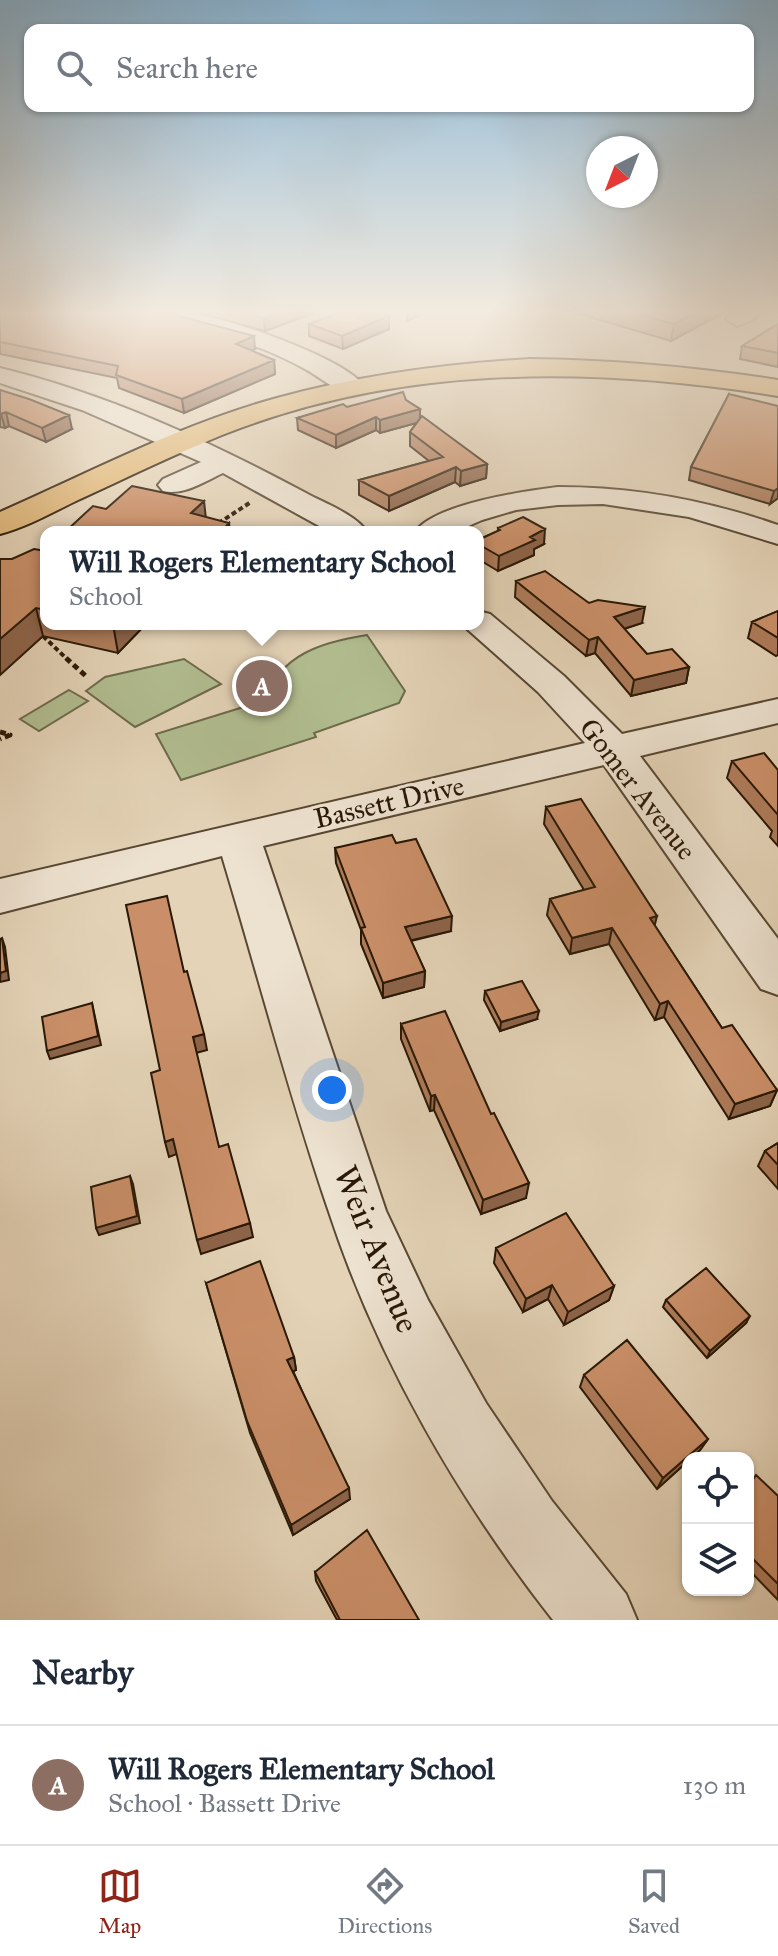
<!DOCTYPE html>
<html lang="en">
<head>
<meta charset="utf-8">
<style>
	body { margin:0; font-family:"IM FELL Great Primer",serif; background:#f6f6f7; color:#1f2937 }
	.controls { position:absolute; right:24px; bottom:24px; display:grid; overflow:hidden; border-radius:16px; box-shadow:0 2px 6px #0004 }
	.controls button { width:72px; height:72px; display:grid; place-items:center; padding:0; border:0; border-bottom:2px solid #e0e1e3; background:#fff; color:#1f2937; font:40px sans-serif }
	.compass { position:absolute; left:586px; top:136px; width:72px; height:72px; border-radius:50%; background:#fff; box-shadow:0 2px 6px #0004; rotate:222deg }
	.you { position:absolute; left:332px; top:1090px; width:28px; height:28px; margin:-20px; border:6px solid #fff; border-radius:50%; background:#1a73e8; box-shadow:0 0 0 12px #1a73e833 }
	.badge { display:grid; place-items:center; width:52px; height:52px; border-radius:50%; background:#8f2418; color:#fff; font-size:26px; font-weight:700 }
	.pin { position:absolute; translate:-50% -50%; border:4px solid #fff; box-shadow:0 2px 8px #0006 }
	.popup { position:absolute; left:40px; top:526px; width:444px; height:104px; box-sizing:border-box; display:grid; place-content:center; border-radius:16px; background:#fff; filter:drop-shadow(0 2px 6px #0005); font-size:26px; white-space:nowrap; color:#747a83 }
	.popup b { font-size:30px; color:#1f2937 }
	.popup::after { content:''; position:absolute; left:50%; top:100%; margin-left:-16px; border:16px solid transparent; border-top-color:#fff }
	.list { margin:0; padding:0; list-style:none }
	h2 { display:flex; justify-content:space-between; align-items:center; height:104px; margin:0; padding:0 32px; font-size:34px }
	h2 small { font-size:26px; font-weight:400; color:#747a83 }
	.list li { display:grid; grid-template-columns:52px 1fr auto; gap:24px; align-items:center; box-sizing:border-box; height:120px; padding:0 32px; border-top:2px solid #e0e1e3 }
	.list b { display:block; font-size:30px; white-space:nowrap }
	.list p { margin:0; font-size:26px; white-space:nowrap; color:#747a83 }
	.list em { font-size:26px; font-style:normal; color:#747a83 }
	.icon { flex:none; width:44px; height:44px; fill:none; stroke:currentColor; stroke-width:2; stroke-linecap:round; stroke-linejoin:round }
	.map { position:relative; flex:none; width:778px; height:1620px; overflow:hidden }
	.search { position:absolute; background:#fff; box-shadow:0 2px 6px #0004; left:24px; right:24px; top:24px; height:88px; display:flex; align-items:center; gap:20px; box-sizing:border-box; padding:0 28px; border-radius:16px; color:#747a83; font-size:30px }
	.sheet { height:224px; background:#fff }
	nav { display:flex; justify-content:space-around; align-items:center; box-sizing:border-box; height:112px; border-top:2px solid #e0e1e3; background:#fff; font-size:22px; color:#747a83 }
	nav a { display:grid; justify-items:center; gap:4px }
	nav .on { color:#8f2418 }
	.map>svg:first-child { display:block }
	.green { fill:#b1bd90; stroke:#6d6a4b; stroke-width:2 }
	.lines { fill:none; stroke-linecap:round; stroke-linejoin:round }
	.minor-casing { stroke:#584732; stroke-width:4 }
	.major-casing { stroke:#291806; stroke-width:4 }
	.path-far1 { stroke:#291806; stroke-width:4; stroke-dasharray:5 3; stroke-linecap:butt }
	.path { stroke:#291806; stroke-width:5; stroke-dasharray:6 4; stroke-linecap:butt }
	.minor { fill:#ede2d0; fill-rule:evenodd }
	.major { fill:#e2ba7c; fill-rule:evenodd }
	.wall { fill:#ae7b59; stroke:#291806; stroke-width:2 }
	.shaded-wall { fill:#8d6449; stroke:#291806; stroke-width:2 }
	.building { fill:#ca8f68; stroke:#291806; stroke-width:2 }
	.labels { text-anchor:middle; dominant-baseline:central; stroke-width:6; stroke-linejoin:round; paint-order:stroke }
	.street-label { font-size:28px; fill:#291806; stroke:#ede2d0 }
	.near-street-label { font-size:34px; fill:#291806; stroke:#ede2d0 }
</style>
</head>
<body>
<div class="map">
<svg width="778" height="1620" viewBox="0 0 778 1620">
	<rect width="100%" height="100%" fill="#e4d3b7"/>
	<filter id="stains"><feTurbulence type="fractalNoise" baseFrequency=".0025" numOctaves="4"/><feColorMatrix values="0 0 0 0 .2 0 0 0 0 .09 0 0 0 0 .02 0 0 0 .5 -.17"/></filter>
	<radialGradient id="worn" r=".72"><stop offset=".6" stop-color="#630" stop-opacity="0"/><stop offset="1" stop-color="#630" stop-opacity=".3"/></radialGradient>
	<!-- green -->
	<path class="green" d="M 367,635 L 405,691 L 399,703 L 314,733 L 316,737 L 181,780 L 156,734 L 263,701 C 281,654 322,642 367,635 Z
		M 184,659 L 221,684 L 135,727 L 86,691 L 105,677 Z
		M 69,690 L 88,701 L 39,731 L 20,719 Z"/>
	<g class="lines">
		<defs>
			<path id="minor" d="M 153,313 C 164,312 178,311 190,313 C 226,317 345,358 365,387 L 361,392 C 341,397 322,378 305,369 C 259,343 207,330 156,318 Z
				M 732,313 L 759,313 L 756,318 L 737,326 L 726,319 Z
				M 0,368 C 107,394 209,441 306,493 C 324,503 355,514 367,532 L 330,532 L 223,473 C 205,481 184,496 163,491 L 158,485 L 163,479 L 201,462 L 82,410 L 0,383 Z
				M 558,487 C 635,487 706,500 778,525 L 778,544 L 689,517 L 603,504 L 558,505 L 516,510 L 482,520 L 455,532 L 415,532 C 434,504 525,491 558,487 Z
				M 478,611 L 490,614 L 564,676 L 622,734 L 778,699 L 778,723 L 640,756 L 778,939 L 778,995 L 761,989 L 604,765 L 263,846 L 386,1211 L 428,1300 L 486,1403 L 552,1501 L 626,1594 L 637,1620 L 553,1620 C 458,1499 377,1358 329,1212 C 289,1095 258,975 222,856 L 0,913 L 0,879 L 585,743 L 538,692 L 466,628 L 463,624 L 478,624 Z"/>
			<path id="major" d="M 530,359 C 614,360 695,367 778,380 L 778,396 C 591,366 401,364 222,435 C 173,455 126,478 78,500 C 53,512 27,527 0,534 L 0,512 C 91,472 181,424 277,398 C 360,375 444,364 530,359 Z"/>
		</defs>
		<!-- minor casing -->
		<use href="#minor" class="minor-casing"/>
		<!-- major casing -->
		<use href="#major" class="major-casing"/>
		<!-- path-far1 -->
		<path class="path-far1" d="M 205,532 L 251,502
			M 203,624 L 212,627
			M 43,636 L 68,660"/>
		<!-- path -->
		<path class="path" d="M 66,658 L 88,678
			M 0,732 L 10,735 L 0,739"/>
		<!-- minor -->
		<use href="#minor" class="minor"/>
		<!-- major -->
		<use href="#major" class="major"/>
	</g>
	<!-- wall -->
	<path class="wall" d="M 0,313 L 255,349 L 251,351 L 274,360 L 275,374 L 184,413 L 119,388 L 117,378 L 0,354 Z
		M 200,313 L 314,313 L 265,331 Z
		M 576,313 L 723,313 L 671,341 Z
		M 309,324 L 389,329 L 343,349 L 309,336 Z
		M 778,324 L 778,367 L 740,359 L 742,346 Z
		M 0,390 L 72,429 L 46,442 L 9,426 L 5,428 L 0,427 Z
		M 729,394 L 778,498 L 770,504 L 689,480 L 691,467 Z
		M 406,400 L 420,409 L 420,419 L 487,464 L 486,478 L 460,486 L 455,482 L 389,511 L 359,495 L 359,480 L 429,461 L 410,446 L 410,432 L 416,423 L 380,433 L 376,430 L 336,448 L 298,430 L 297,418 L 347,407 Z
		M 498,528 L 544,544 L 534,549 L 534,555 L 498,571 L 478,559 L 478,540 L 498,531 Z
		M 46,550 L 46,624 L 146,624 L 118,653 L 43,636 L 0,675 L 0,559 L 12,559 Z
		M 516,581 L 589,603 L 642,623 L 624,629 L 647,654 L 689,667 L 686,683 L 631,696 L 595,653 L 586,656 L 515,597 Z
		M 778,611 L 778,655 L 776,656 L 748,638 L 752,622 Z
		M 732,761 L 778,770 L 778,846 L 770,837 L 772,831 L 727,778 Z
		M 546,807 L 655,926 L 722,1028 L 777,1090 L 770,1106 L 729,1119 L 664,1017 L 655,1020 L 609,944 L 570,954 L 547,915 L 550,899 L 584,890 L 544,824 Z
		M 396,843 L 451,931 L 411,941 L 425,971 L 424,987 L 383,998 L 361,944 L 361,930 L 336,863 L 335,848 Z
		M 485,991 L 537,1019 L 500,1031 L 484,1000 Z
		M 401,1024 L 491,1114 L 526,1198 L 481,1214 L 434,1110 L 430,1111 L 401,1039 Z
		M 778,1143 L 778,1189 L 758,1166 L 765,1151 Z
		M 496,1248 L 614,1286 L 609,1300 L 564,1325 L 548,1299 L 523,1312 L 494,1263 Z
		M 206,1283 L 294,1357 L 296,1370 L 293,1371 L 350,1499 L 293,1535 L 250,1433 Z
		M 666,1300 L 746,1323 L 707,1358 L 663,1307 Z
		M 584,1375 L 708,1439 L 700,1450 L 688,1458 L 688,1461 L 657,1489 L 580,1387 Z
		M 748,1486 L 778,1496 L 778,1600 L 748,1569 Z
		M 315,1572 L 419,1620 L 337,1620 L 316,1581 Z"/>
	<!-- shaded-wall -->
	<path class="shaded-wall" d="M 280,313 L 314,313 L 265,331 L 264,318 Z
		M 408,313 L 426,313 L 407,321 Z
		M 695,313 L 723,313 L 671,341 L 674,324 Z
		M 389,316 L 389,329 L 343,349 L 342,336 Z
		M 254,336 L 255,349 L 237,357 L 236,344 Z
		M 274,360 L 275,374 L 184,413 L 182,399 Z
		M 420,409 L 420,422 L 380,433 L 380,420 Z
		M 6,412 L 9,426 L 5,428 L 1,414 Z
		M 69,415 L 72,429 L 46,442 L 42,428 Z
		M 376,417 L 376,430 L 336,448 L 336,435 Z
		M 487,464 L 486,478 L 460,486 L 461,471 Z
		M 456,467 L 455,482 L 389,511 L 389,496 Z
		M 778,488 L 778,498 L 770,504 L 774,491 Z
		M 204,501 L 207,528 L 191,513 Z
		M 229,523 L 230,532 L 221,532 Z
		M 545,529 L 544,544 L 534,549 L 534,555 L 498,571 L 499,556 L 530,537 Z
		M 645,607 L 642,623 L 611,633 L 614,617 Z
		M 36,608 L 43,636 L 0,675 L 0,639 Z
		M 113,624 L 146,624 L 118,653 Z
		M 598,637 L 595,653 L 586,656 L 589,640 Z
		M 689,667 L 686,683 L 631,696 L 634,680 Z
		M 452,916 L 451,931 L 404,942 L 405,927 Z
		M 657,916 L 653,932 L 650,918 Z
		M 612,928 L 609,944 L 570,954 L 572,938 Z
		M 2,938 L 5,947 L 9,980 L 0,982 Z
		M 425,971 L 424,987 L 383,998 L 383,983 Z
		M 668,1001 L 664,1017 L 655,1020 L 660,1004 Z
		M 92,1003 L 101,1045 L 50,1059 L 47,1051 Z
		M 539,1011 L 537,1019 L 500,1031 L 501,1022 Z
		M 204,1034 L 207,1050 L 196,1053 L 193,1037 Z
		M 777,1090 L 770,1106 L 729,1119 L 735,1104 Z
		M 435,1095 L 434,1110 L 430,1111 L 431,1096 Z
		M 173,1139 L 177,1154 L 169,1157 L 165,1142 Z
		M 130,1176 L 133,1184 L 140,1223 L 99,1235 L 96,1228 Z
		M 529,1183 L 526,1198 L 481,1214 L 483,1200 Z
		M 250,1223 L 253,1237 L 201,1254 L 197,1240 Z
		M 552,1285 L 548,1299 L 523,1312 L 526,1299 Z
		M 614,1286 L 609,1300 L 564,1325 L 568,1312 Z
		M 750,1316 L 746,1323 L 707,1358 L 710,1351 Z
		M 294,1357 L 296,1370 L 290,1373 L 287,1360 Z
		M 708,1439 L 700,1450 L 692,1458 L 688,1458 L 688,1461 L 657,1489 L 663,1478 Z
		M 349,1488 L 350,1499 L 293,1535 L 291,1525 Z"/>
	<!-- building -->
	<path class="building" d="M 0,313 L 168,313 L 254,336 L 236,344 L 274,360 L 182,399 L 116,375 L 118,366 L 0,342 Z
		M 243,313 L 280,313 L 264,318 Z
		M 338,313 L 372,313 L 389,316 L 342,336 L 309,324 Z
		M 634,313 L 695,313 L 674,324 Z
		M 778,324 L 778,353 L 742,346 Z
		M 0,390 L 29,399 L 69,415 L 42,428 L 6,412 L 0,414 Z
		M 403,392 L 406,400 L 420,409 L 380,420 L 376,417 L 336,435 L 297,418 L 343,404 L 347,407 Z
		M 729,394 L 778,406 L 778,488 L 774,491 L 691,467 Z
		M 422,416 L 487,464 L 461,471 L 456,467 L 389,496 L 359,480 L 443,457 L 410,432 Z
		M 132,486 L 204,501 L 191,513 L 229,523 L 221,532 L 65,532 L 93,506 L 106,509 Z
		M 523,517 L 545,529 L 530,537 L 535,540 L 499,556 L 478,544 L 478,540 L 500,530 L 498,528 Z
		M 34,549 L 45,551 L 46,550 L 46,610 L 36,608 L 0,639 L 0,559 L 12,559 Z
		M 545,571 L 589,603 L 598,600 L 645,607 L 614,617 L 647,654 L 672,649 L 689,667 L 634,680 L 598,637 L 589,640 L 516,581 Z
		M 778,611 L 778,638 L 752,622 Z
		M 764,753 L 778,770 L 778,815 L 732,761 Z
		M 581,799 L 657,916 L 650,918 L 722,1028 L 732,1025 L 777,1090 L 735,1104 L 668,1001 L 660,1004 L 612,928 L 572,938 L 550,899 L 595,887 L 546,807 Z
		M 392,835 L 396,843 L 416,839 L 452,916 L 405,927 L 425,971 L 383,983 L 361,928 L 365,927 L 335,848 Z
		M 167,896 L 184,972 L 187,971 L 204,1034 L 193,1037 L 219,1147 L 228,1144 L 250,1223 L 197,1240 L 173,1139 L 165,1142 L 151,1073 L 160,1070 L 126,905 Z
		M 2,938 L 6,971 L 0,973 L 0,939 Z
		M 522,981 L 539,1011 L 501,1022 L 485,991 Z
		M 92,1003 L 98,1036 L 47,1051 L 42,1017 Z
		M 445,1011 L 491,1114 L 494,1113 L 529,1183 L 483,1200 L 435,1095 L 431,1096 L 401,1024 Z
		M 778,1143 L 778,1165 L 765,1151 Z
		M 130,1176 L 137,1216 L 96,1228 L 91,1187 Z
		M 566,1213 L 614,1286 L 568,1312 L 552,1285 L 526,1299 L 496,1248 Z
		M 260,1261 L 294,1357 L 287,1360 L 349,1488 L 291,1525 L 247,1421 L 206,1283 Z
		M 706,1268 L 750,1316 L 710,1351 L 666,1300 Z
		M 627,1340 L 708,1439 L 663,1478 L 584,1375 Z
		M 756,1475 L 778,1496 L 778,1584 L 748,1554 L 748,1487 Z
		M 367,1530 L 419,1620 L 340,1620 L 315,1572 Z"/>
	<!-- sky -->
	<linearGradient id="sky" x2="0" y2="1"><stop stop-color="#88b5d5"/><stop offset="0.58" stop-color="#f3ebdf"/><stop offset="1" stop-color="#f3ebdf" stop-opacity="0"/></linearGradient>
	<rect width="778" height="539" fill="url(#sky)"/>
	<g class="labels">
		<!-- street labels -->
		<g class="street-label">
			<text transform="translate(638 789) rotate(52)">Gomer Avenue</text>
			<text transform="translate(389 802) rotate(-13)">Bassett Drive</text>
		</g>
		<!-- near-street labels -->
		<g class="near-street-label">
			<text transform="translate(377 1249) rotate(68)">Weir Avenue</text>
		</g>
	</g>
	<rect width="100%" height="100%" filter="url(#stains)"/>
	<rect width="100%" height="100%" fill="url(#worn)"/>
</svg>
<div class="controls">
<button><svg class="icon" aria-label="locate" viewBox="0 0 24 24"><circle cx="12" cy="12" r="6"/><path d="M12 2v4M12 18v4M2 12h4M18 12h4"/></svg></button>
<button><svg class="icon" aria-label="layers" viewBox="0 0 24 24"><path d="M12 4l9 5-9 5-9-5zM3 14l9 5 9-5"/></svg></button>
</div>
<svg class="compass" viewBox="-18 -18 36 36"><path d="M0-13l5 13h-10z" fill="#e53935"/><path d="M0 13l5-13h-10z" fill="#747a83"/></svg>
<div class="you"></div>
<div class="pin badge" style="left:262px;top:686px;background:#8d6e63">A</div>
<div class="popup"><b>Will Rogers Elementary School</b>School</div>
<div class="search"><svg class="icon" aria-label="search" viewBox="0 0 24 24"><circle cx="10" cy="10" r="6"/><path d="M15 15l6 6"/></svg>Search here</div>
</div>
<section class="sheet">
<h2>Nearby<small></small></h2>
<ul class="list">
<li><span class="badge" style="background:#8d6e63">A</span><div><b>Will Rogers Elementary School</b><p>School · Bassett Drive</p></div><em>130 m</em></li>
</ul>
</section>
<nav>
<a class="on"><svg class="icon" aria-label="map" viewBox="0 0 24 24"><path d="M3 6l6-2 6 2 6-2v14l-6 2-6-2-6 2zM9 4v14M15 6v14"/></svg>Map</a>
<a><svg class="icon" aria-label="directions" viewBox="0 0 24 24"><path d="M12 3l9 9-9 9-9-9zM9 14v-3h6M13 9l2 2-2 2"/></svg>Directions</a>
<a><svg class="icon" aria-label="saved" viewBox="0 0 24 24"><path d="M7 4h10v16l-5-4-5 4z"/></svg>Saved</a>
</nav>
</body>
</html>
